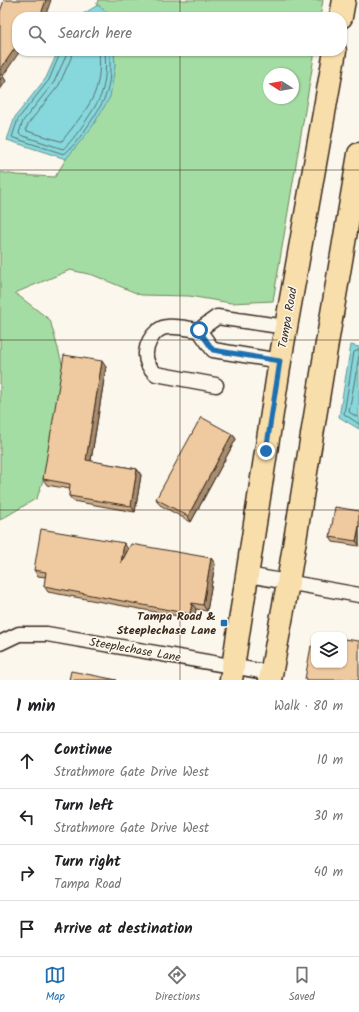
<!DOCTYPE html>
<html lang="en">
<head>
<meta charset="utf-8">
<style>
	body { margin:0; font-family:Kalam,sans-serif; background:#f2f2f2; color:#202124 }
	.controls { position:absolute; right:12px; bottom:12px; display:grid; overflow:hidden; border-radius:8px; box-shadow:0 1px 3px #0004 }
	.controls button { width:36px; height:36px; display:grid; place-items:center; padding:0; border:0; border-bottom:1px solid #e0e0e0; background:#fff; color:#202124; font:20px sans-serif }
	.compass { position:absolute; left:263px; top:68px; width:36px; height:36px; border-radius:50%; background:#fff; box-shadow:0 1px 3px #0004; rotate:281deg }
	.stop { position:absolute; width:12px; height:12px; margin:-9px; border:3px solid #1f6fb2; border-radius:50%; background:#fff }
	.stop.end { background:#1f6fb2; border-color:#fff; box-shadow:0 1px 4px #0008 }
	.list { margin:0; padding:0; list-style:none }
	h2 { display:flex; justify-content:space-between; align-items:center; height:52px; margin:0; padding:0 16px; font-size:17px }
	h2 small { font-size:13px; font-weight:400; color:#757577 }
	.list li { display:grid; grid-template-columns:26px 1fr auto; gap:12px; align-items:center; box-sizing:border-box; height:56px; padding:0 16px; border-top:1px solid #e0e0e0 }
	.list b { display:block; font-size:15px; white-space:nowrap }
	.list p { margin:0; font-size:13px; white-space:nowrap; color:#757577 }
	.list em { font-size:13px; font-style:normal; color:#757577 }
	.icon { flex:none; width:22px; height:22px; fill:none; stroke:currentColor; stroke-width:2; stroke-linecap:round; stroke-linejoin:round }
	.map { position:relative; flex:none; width:359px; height:680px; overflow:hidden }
	.search { position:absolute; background:#fff; box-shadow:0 1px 3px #0004; left:12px; right:12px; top:12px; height:44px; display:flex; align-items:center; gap:10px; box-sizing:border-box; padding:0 14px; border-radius:16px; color:#757577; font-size:15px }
	.sheet { height:276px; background:#fff }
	nav { display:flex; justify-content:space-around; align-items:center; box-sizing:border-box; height:56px; border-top:1px solid #e0e0e0; background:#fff; font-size:11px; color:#757577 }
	nav a { display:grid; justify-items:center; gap:2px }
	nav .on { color:#1f6fb2 }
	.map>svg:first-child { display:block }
	.green { fill:#a4dda3; stroke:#708460; fill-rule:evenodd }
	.water { fill:#87d8dd; stroke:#699291 }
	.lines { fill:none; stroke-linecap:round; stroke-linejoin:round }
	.shore { stroke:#59706a; stroke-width:1 }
	.street-casing { stroke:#3b2a1e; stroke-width:17 }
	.primary-casing { stroke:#3b2a1e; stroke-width:25 }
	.street { stroke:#fbf7ec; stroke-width:14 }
	.primary { stroke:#f8deab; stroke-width:22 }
	.wall { fill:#ceae8a; stroke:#3b2a1e }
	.shaded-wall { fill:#a78d70; stroke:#3b2a1e }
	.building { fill:#efcaa0; stroke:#3b2a1e }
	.route { stroke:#1f6fb2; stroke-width:5 }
	.grid { fill:none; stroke:#3b2a1e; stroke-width:1; stroke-opacity:0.55 }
	.poi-dot { fill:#1f6fb2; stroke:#fbf7ec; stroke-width:1.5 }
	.labels { text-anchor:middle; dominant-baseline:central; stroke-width:3; stroke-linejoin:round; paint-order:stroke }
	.street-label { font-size:12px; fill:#3b2a1e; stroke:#fbf7ec }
	.poi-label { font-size:12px; font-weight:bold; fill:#3b2a1e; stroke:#fbf7ec; text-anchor:end }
</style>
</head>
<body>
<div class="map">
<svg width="359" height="680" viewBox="0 0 359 680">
	<rect width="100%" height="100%" fill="#fbf7ec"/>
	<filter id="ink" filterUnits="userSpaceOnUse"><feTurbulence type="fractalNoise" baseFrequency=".025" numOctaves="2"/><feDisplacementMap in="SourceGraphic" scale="8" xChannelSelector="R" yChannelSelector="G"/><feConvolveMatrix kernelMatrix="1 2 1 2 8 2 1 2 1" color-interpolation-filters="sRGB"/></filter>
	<g filter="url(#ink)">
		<!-- green -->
		<path class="green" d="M 98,0 L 323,0 L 320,17 L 112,17 L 98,5 L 96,7 Z
			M 114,51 L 315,51 L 273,301 L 231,303 L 189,296 L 141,295 L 93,275 L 70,270 L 15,293 L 50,320 L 69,389 L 54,448 L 37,498 L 0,520 L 0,172 L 16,175 L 55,177 L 66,159 L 115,66 ZM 269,74 L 293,74 L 293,98 L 269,98 Z"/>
		<!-- water -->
		<path class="water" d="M 98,5 L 112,17 L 78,17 Z
			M 58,51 L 114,51 L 115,66 L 110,97 L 92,127 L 66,159 L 7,140 L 15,117 L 46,78 Z
			M 351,345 L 359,347 L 359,429 L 339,417 Z"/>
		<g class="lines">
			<!-- shore -->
			<path class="shore" d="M 61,51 L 49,80 L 18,119 L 12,137 L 14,138 L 64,154 C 76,146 99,111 105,97 C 111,84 110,65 110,51
				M 66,51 L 66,56 L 54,82 L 23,121 L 19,133 L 20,135 L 63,149 C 74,140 95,109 101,95 C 106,82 106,65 105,51
				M 72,51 L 71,58 L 59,85 L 28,124 L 26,129 L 27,131 L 60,141 L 62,141 C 72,128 90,107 95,92 C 100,79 100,64 99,51
				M 359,350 L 354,352 L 344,414 L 359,424
				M 359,356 L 349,412 L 359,418"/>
			<defs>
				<path id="street" d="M 199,330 L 213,350 L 280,361
					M 216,385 L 156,374 C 153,371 149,367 148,364 C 141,350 153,328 167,327 C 177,326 189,329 199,330 L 217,317 L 286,327
					M 248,575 L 359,595
					M 0,643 L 19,634 L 47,634 L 271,673"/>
				<path id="primary" d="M 341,17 L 344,0
					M 231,680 L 280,361 L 335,51
					M 270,680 L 288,583 L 325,355 L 359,154"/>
			</defs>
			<!-- street casing -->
			<use href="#street" class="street-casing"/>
			<!-- primary casing -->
			<use href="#primary" class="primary-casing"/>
			<!-- street -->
			<use href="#street" class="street"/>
			<!-- primary -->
			<use href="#primary" class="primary"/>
		</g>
		<!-- wall -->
		<path class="wall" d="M 106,367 L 91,461 L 137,469 L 141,475 L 135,512 L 73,501 L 69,496 L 70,489 L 47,485 L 43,479 Z
			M 232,434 L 236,439 L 191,522 L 160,505 L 156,499 Z
			M 359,511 L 359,546 L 333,542 L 330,537 Z
			M 128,549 L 211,558 L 215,564 L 207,611 L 196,609 L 194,619 L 48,592 L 44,586 L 46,577 L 38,576 L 34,570 Z"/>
		<!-- shaded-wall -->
		<path class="shaded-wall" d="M 46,0 L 51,0 L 45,17 L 40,17 Z
			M 17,45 L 17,51 L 20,51 L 3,76 L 6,81 L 0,90 L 0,70 Z
			M 102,361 L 106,367 L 90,466 L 86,460 Z
			M 232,434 L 236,439 L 191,522 L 188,516 Z
			M 137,469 L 141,475 L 135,512 L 131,506 Z
			M 359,526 L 359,545 L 356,541 Z
			M 124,543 L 128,549 L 121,563 Z
			M 211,558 L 215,564 L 207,611 L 203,605 Z
			M 192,603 L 196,609 L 194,619 L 190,614 Z"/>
		<!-- building -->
		<path class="building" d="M 4,0 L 46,0 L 40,17 L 17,17 L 17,45 L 0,70 L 0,12 Z
			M 0,74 L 3,76 L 0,80 Z
			M 64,355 L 102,361 L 86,460 L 137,469 L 131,506 L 69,496 L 70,484 L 43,479 Z
			M 201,417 L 232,434 L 188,516 L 156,499 Z
			M 335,507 L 359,511 L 359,526 L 356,541 L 330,537 Z
			M 41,529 L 124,543 L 121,563 L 131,544 L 211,558 L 203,605 L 192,603 L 190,614 L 44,586 L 46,572 L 34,570 Z
			M 344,639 L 359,641 L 359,680 L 308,680 L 305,679 L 311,646 L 314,647 L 314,665 L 344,665 Z
			M 71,671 L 117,680 L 69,680 Z"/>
	</g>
	<g class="lines" filter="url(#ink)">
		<!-- route -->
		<path class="route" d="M 199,330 L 213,350 L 280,361 L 266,451"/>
	</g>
	<!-- grid -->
	<path class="grid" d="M 180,0 L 180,17M 180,51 L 180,680M 0,170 L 359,170M 0,340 L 359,340M 0,510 L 359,510"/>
	<!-- markers -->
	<rect class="poi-dot" x="220" y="619" width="8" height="8" rx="2"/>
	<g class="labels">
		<!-- street labels -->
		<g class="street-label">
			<text transform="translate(288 318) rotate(-80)">Tampa Road</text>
			<text transform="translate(135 650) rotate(10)">Steeplechase Lane</text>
		</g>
		<!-- poi labels -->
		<g class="poi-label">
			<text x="216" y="616">Tampa Road &amp;<tspan x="216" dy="14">Steeplechase Lane</tspan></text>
		</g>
	</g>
</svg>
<div class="controls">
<button><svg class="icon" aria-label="layers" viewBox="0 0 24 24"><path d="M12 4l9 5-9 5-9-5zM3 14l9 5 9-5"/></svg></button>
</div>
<svg class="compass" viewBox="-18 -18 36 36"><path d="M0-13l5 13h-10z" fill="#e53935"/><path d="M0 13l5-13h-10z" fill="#757577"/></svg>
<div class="stop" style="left:199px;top:330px"></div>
<div class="stop end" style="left:266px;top:451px"></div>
<div class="search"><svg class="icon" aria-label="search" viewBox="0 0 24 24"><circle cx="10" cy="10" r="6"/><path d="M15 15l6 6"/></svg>Search here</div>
</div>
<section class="sheet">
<h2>1 min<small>Walk · 80 m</small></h2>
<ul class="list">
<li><svg class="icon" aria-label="ahead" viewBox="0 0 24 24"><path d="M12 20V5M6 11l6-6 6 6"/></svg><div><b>Continue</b><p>Strathmore Gate Drive West</p></div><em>10 m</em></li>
<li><svg class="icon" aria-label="left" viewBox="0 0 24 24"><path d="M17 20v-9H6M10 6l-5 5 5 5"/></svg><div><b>Turn left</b><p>Strathmore Gate Drive West</p></div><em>30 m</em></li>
<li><svg class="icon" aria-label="right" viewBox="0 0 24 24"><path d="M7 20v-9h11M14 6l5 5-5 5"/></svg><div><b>Turn right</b><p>Tampa Road</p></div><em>40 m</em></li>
<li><svg class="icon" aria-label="arrive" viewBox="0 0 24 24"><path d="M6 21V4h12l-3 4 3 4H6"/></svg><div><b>Arrive at destination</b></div></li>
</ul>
</section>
<nav>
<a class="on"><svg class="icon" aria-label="map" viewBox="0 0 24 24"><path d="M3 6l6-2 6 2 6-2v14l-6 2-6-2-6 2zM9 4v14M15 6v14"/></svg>Map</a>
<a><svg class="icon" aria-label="directions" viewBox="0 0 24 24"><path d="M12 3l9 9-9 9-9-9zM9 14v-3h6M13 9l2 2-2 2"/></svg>Directions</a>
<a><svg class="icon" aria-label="saved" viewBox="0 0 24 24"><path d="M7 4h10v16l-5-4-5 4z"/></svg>Saved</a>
</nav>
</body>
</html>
